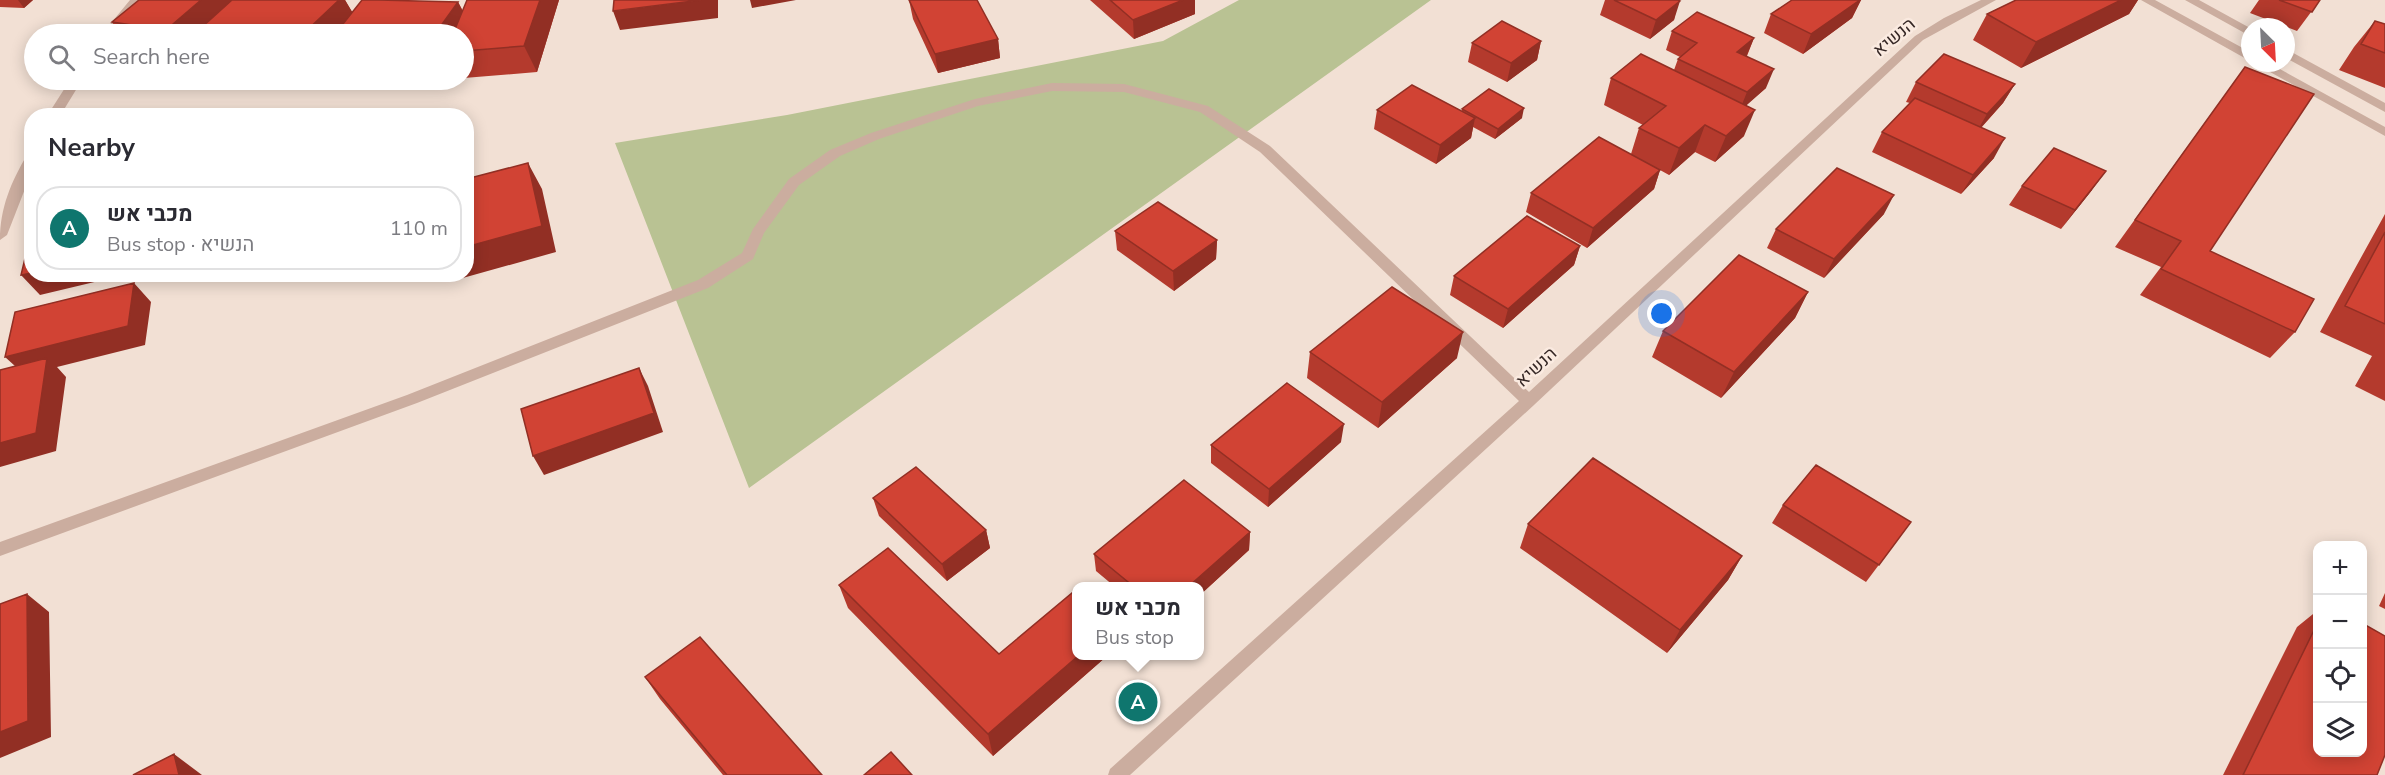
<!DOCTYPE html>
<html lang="en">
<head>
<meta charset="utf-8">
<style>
	body { margin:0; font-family:"Nunito Sans",Heebo,sans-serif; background:#f7f7f7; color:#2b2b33 }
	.controls { position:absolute; right:18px; bottom:18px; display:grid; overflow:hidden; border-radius:12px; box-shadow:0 3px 15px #0003 }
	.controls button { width:54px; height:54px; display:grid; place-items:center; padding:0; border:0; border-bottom:2px solid #e1e1e2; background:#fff; color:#2b2b33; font:30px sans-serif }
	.compass { position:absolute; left:2241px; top:18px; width:54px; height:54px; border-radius:50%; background:#fff; box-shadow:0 3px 15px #0003; rotate:156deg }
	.you { position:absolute; left:1662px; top:314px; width:21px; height:21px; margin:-15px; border:4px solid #fff; border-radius:50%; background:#1a73e8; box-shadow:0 0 0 9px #1a73e833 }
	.badge { display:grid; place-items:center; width:39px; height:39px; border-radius:50%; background:#0f766e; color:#fff; font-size:20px; font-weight:700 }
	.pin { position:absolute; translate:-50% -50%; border:3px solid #fff; box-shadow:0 2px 6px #0006 }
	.popup { position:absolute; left:1072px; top:582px; width:132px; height:78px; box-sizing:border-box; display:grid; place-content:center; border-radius:12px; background:#fff; filter:drop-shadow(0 2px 4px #0005); font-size:20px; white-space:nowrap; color:#7c7c81 }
	.popup b { font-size:22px; color:#2b2b33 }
	.popup::after { content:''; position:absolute; left:50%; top:100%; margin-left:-12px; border:12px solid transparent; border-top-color:#fff }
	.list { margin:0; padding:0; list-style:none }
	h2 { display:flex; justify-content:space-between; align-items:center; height:78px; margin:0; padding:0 24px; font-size:26px }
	h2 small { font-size:20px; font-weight:400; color:#7c7c81 }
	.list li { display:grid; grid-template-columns:39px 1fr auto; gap:18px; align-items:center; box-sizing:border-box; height:84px; margin:0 12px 12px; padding:0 12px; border:2px solid #e1e1e2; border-radius:24px }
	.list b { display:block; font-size:22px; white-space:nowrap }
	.list p { margin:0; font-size:20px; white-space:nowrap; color:#7c7c81 }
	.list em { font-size:20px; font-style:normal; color:#7c7c81 }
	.icon { flex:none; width:33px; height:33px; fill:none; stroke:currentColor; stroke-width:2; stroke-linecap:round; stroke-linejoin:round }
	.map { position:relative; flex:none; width:2385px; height:775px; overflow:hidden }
	.search { position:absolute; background:#fff; box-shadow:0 3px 15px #0003; left:24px; top:24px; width:450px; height:66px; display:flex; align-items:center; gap:15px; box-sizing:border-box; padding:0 21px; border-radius:33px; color:#7c7c81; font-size:22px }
	.panel { position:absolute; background:#fff; box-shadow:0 3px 15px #0003; left:24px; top:108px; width:450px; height:174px; border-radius:24px }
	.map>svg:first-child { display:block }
	.green { fill:#b9c293 }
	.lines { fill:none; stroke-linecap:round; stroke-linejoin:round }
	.minor { fill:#cbad9f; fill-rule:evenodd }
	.wall { fill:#b43a2d }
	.shaded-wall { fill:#922f24 }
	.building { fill:#d14334; stroke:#922f24; stroke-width:1.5 }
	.labels { text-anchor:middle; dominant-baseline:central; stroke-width:5; stroke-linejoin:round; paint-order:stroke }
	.street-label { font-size:18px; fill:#342624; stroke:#faeae0 }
</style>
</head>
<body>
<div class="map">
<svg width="2385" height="775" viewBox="0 0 2385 775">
	<rect width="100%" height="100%" fill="#f2e0d4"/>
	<!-- green -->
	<path class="green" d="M 1239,0 L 1431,0 L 749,488 L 615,143 L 787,115 L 1163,41 Z"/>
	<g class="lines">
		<!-- minor -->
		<path class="minor" d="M 130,0 L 142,0 L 113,34 L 102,34 Z
			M 1981,0 L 1996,0 L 1923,40 L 1534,405 L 1130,775 L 1108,775 L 1110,769 L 1519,401 L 1260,152 L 1200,112 L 1124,92 L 1052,91 L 978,106 L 879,139 L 840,156 L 799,185 L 764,233 L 753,259 L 708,288 L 417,403 L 0,556 L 0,542 L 407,395 L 698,280 L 742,253 L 753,229 L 789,179 L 830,150 L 871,133 L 975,99 L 1052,83 L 1124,84 L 1208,106 L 1270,146 L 1529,392 L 1915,36 L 1944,18 Z
			M 2141,0 L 2155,0 L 2250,52 L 2250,61 Z
			M 2185,0 L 2199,0 L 2250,28 L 2250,36 Z
			M 2286,49 L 2385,103 L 2385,112 L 2286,58 Z
			M 2254,63 L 2269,63 L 2385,127 L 2385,136 Z
			M 70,80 L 82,80 L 60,116 L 47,116 Z
			M 32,154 L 32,171 L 7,235 L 0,240 C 0,208 11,182 27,155 Z"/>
	</g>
	<!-- wall -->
	<path class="wall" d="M 0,0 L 33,0 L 24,8 L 0,7 Z
		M 345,0 L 352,12 L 458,2 L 463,11 L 467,0 L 559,0 L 537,72 L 464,78 L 464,34 L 205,34 L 202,29 L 196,34 L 120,34 L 112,22 Z
		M 909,0 L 998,39 L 1000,58 L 938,73 L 913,19 Z
		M 1090,0 L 1195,0 L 1195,14 L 1134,39 Z
		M 1605,0 L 1678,0 L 1674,20 L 1650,39 L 1600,15 Z
		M 1792,0 L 1861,0 L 1852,18 L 1803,54 L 1764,33 L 1771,14 Z
		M 2016,0 L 2138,0 L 2129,14 L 2021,68 L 1973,40 L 1987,14 Z
		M 2259,0 L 2320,0 L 2297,31 L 2250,13 Z
		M 2375,21 L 2385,24 L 2385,88 L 2339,70 L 2354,47 Z
		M 1672,31 L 1754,38 L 1747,56 L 1766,88 L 1746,105 L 1744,136 L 1715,162 L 1695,152 L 1669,175 L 1660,170 L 1654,189 L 1587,248 L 1526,212 L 1531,193 L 1631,154 L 1639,128 L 1643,125 L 1604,105 L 1611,78 L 1674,70 L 1678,59 L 1680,57 L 1666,50 Z
		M 1541,41 L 1537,60 L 1507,82 L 1468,62 L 1472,43 Z
		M 2245,67 L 2210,251 L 2295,332 L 2270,358 L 2140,295 L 2161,267 L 2115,247 Z
		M 1916,82 L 2015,84 L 2003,103 L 1981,128 L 1994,158 L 1961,194 L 1872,152 L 1882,132 L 1910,103 L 1906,102 Z
		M 1462,109 L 1522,118 L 1495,139 L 1473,127 L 1471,138 L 1436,164 L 1374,129 L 1377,110 L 1462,112 Z
		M 2022,186 L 2092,190 L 2061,229 L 2009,205 Z
		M 1884,214 L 1824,278 L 1767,248 L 1776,229 Z
		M 2385,214 L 2385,401 L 2355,386 L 2372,356 L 2320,332 Z
		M 1115,231 L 1217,240 L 1216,259 L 1174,291 L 1117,250 Z
		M 1580,246 L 1574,265 L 1503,328 L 1450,295 L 1454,276 Z
		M 1808,292 L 1795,318 L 1721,398 L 1652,357 L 1663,331 Z
		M 1310,352 L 1457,358 L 1378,428 L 1307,378 Z
		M 1341,442 L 1268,507 L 1211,463 L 1211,445 Z
		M 873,498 L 986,530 L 990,548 L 947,581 L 879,516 Z
		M 1783,505 L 1911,522 L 1866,582 L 1772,523 Z
		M 1528,524 L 1742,556 L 1728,580 L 1667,653 L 1520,548 Z
		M 1250,532 L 1249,550 L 1200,595 L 1200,586 L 1114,586 L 1096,571 L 1094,554 Z
		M 839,585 L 999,654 L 1107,656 L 993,756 L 848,608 Z
		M 2385,593 L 2385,609 L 2379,606 Z
		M 2318,610 L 2318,753 L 2377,775 L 2223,775 L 2297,627 Z
		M 645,677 L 822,775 L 723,775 L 660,699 Z"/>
	<!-- shaded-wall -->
	<path class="shaded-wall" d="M 18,0 L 33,0 L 24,8 Z
		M 201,0 L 236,0 L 201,28 L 202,30 L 196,34 L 169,34 L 166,30 Z
		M 339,0 L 345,0 L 354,15 L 334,34 L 303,34 Z
		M 540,0 L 559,0 L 537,72 L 524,46 Z
		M 701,0 L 718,0 L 718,18 L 620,30 L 613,11 Z
		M 750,0 L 796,0 L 752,8 Z
		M 1183,0 L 1195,0 L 1195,14 L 1134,39 L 1133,20 Z
		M 1860,0 L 1861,0 L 1852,18 L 1803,54 L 1811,34 Z
		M 2121,0 L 2138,0 L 2129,14 L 2021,68 L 2036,42 Z
		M 1680,1 L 1674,20 L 1650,39 L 1656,20 Z
		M 458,2 L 468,22 L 459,34 L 435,34 Z
		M 1754,38 L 1746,57 L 1737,52 Z
		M 998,39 L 1000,58 L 938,73 L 935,54 Z
		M 1541,41 L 1537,60 L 1507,82 L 1511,63 Z
		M 1774,69 L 1766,88 L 1739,112 L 1747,92 Z
		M 2015,84 L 2003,103 L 1976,133 L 1987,114 Z
		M 1524,108 L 1522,118 L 1495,139 L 1498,129 Z
		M 1755,110 L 1744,136 L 1715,162 L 1726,136 Z
		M 1475,118 L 1471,138 L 1436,164 L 1440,145 Z
		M 1705,125 L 1695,152 L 1669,175 L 1679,148 Z
		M 2005,138 L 1994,158 L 1961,194 L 1973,175 Z
		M 528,163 L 542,189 L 556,252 L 452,281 L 448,274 L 466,274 L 466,247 Z
		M 1660,170 L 1654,189 L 1587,248 L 1593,228 Z
		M 2106,171 L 2092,190 L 2061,229 L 2075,210 Z
		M 1894,195 L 1884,214 L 1824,278 L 1834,259 Z
		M 1217,240 L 1216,259 L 1174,291 L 1173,271 Z
		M 1580,246 L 1574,265 L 1503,328 L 1508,309 Z
		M 32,273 L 32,274 L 107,274 L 107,279 L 40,295 L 21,275 Z
		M 134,283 L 151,302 L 145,345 L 57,367 L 66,377 L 56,451 L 0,467 L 0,443 L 25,375 L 5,357 Z
		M 1808,292 L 1795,318 L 1721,398 L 1734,372 Z
		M 1463,332 L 1457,358 L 1378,428 L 1382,402 Z
		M 639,368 L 648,386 L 663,432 L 544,475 L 533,456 Z
		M 1344,424 L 1341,442 L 1268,507 L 1269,489 Z
		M 986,530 L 990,548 L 947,581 L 942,564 Z
		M 1250,532 L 1249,550 L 1200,595 L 1200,586 L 1189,586 Z
		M 1742,556 L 1728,580 L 1667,653 L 1680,630 Z
		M 27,594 L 49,612 L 51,737 L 0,758 L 0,732 Z
		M 1078,656 L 1107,656 L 993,756 L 988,734 Z
		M 174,754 L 202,775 L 179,775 Z"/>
	<!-- building -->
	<path class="building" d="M 139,0 L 201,0 L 166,30 L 112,22 Z
		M 232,0 L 339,0 L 303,34 L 256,34 L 201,28 Z
		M 362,0 L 378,0 L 458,2 L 435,34 L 335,34 Z
		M 467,0 L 540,0 L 524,46 L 464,51 L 464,34 L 453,34 Z
		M 614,0 L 701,0 L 613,11 Z
		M 909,0 L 977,0 L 998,39 L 935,54 Z
		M 1110,0 L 1183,0 L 1133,20 Z
		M 1614,0 L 1678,0 L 1680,1 L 1656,20 Z
		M 1792,0 L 1860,0 L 1811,34 L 1771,14 Z
		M 2016,0 L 2121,0 L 2036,42 L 1987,14 Z
		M 2279,0 L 2320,0 L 2312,12 Z
		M 1697,12 L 1754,38 L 1737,52 L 1774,69 L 1747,92 L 1678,59 L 1697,43 L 1672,31 Z
		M 1502,21 L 1541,41 L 1511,63 L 1472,43 Z
		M 2375,21 L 2385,24 L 2385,53 L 2361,44 Z
		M 1641,54 L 1755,110 L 1726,136 L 1705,125 L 1679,148 L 1639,128 L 1666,106 L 1611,78 Z
		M 1944,54 L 2015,84 L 1987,114 L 1916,82 Z
		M 2245,67 L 2314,94 L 2210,251 L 2314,299 L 2295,332 L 2161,269 L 2181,241 L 2135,220 Z
		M 1412,85 L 1475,118 L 1440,145 L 1377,110 Z
		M 1489,89 L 1524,108 L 1498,129 L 1462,109 Z
		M 1915,98 L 2005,138 L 1973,175 L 1882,132 Z
		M 1599,137 L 1660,170 L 1593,228 L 1531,193 Z
		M 2054,148 L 2106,171 L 2075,210 L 2022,186 Z
		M 528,163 L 542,226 L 466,247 L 466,179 Z
		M 1837,168 L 1894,195 L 1834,259 L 1776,229 Z
		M 1158,202 L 1217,240 L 1173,271 L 1115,231 Z
		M 1527,216 L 1580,246 L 1508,309 L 1454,276 Z
		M 32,229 L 32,273 L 21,275 Z
		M 2385,232 L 2385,324 L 2345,306 Z
		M 1739,255 L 1808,292 L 1734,372 L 1663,331 Z
		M 134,283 L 128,326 L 5,357 L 15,312 Z
		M 1392,287 L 1463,332 L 1382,402 L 1310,352 Z
		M 47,358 L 36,433 L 0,443 L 0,370 Z
		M 639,368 L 654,413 L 533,456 L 521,409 Z
		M 1287,383 L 1344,424 L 1269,489 L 1211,445 Z
		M 1593,458 L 1742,556 L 1680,630 L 1528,524 Z
		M 1816,465 L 1911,522 L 1879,565 L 1783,505 Z
		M 916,467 L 986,530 L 942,564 L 873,498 Z
		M 1184,480 L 1250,532 L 1189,586 L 1133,586 L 1094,554 Z
		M 888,548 L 999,654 L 1072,593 L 1077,597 L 1077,656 L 1078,656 L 988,734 L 839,585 Z
		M 27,594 L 28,721 L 0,732 L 0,604 Z
		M 2318,622 L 2318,753 L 2362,753 L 2362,623 L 2385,636 L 2385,755 L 2377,775 L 2243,775 Z
		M 700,637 L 822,775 L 727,775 L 645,677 Z
		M 891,752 L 912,775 L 864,775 Z
		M 174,754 L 179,775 L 133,775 Z"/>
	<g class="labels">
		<!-- street labels -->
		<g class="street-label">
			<text transform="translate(1894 37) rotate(-40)">הנשיא</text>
			<text transform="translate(1536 367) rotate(-43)">הנשיא</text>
		</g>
	</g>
</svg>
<div class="controls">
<button>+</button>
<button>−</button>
<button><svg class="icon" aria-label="locate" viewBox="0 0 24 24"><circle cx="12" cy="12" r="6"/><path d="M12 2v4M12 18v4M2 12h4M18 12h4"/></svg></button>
<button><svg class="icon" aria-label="layers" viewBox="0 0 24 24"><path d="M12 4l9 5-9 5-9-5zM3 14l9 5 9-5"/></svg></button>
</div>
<svg class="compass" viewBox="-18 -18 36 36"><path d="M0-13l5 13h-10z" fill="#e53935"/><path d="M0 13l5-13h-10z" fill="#7c7c81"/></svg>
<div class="you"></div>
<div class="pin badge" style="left:1138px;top:702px">A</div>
<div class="popup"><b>מכבי אש</b>Bus stop</div>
<div class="search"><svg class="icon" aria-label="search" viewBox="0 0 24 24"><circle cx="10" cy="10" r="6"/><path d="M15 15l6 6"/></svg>Search here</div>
<section class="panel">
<h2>Nearby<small></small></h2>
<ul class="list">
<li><span class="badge">A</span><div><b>מכבי אש</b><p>Bus stop · הנשיא</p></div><em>110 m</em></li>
</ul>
</section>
</div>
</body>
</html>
